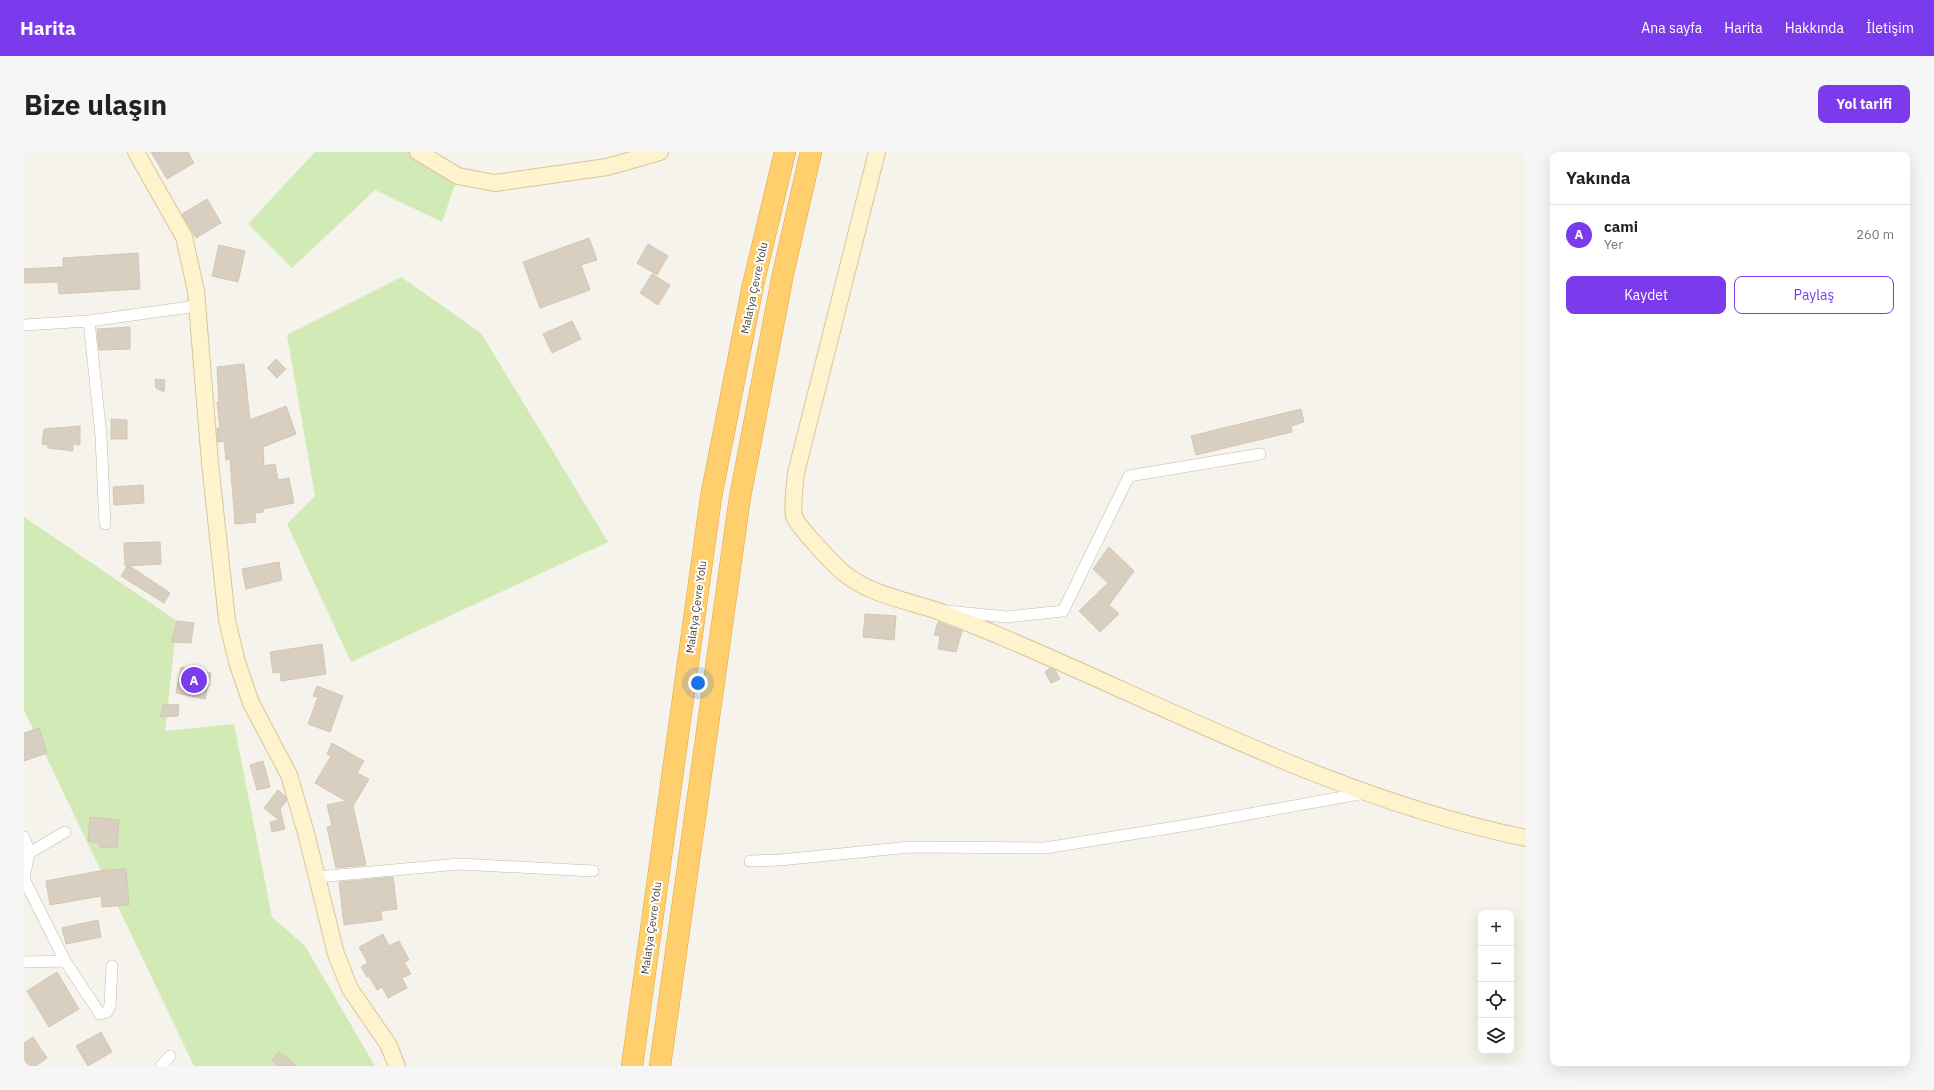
<!DOCTYPE html>
<html lang="tr">
<head>
<meta charset="utf-8">
<style>
	body { margin:0; font-family:"IBM Plex Sans",sans-serif; background:#f6f6f6; color:#222 }
	.controls { position:absolute; right:12px; bottom:12px; display:grid; overflow:hidden; border-radius:8px; box-shadow:0 4px 16px #0002 }
	.controls button { width:36px; height:36px; display:grid; place-items:center; padding:0; border:0; border-bottom:1px solid #e0e0e0; background:#fff; color:#222; font:20px sans-serif }
	.you { position:absolute; left:674px; top:531px; width:14px; height:14px; margin:-10px; border:3px solid #fff; border-radius:50%; background:#1a73e8; box-shadow:0 0 0 6px #1a73e833 }
	.badge { display:grid; place-items:center; width:26px; height:26px; border-radius:50%; background:#7c3aed; color:#fff; font-size:13px; font-weight:700 }
	.pin { position:absolute; translate:-50% -50%; border:2px solid #fff; box-shadow:0 1px 4px #0006 }
	.list { margin:0; padding:0; list-style:none }
	h2 { display:flex; justify-content:space-between; align-items:center; height:52px; margin:0; padding:0 16px; font-size:17px }
	h2 small { font-size:13px; font-weight:400; color:#767676 }
	.list li { display:grid; grid-template-columns:26px 1fr auto; gap:12px; align-items:center; box-sizing:border-box; height:60px; padding:0 16px; border-top:1px solid #e0e0e0 }
	.list b { display:block; font-size:15px; white-space:nowrap }
	.list p { margin:0; font-size:13px; white-space:nowrap; color:#767676 }
	.list em { font-size:13px; font-style:normal; color:#767676 }
	.actions { display:flex; gap:8px; padding:12px 16px }
	.actions a { flex:1; padding:9px 0; border:1px solid #7c3aed; border-radius:8px; text-align:center; font-size:14px; color:#7c3aed }
	.actions .main { background:#7c3aed; color:#fff }
	.icon { flex:none; width:22px; height:22px; fill:none; stroke:currentColor; stroke-width:2; stroke-linecap:round; stroke-linejoin:round }
	.map { position:relative; flex:none; width:1502px; height:914px; overflow:hidden; border-radius:8px }
	header { display:flex; align-items:center; gap:24px; box-sizing:border-box; height:56px; padding:0 20px; background:#7c3aed; color:#fff }
	header strong { font-size:19px }
	nav { display:flex; gap:22px; margin-inline-start:auto; font-size:14px }
	.intro { display:flex; align-items:center; justify-content:space-between; box-sizing:border-box; height:96px; padding:0 24px }
	h1 { margin:0; font-size:28px }
	.button { padding:10px 18px; border-radius:8px; background:#7c3aed; color:#fff; font-size:14px; font-weight:700 }
	main { display:flex; gap:24px; padding:0 24px }
	aside { flex:1; background:#fff; border-radius:8px; box-shadow:0 4px 16px #0002 }
	.map>svg:first-child { display:block }
	.green { fill:#d2eab5 }
	.building { fill:#d8cfc1; stroke:#d3c7b4 }
	.lines { fill:none; stroke-linecap:round; stroke-linejoin:round }
	.street-casing { stroke:#c2bbae; stroke-width:12 }
	.secondary-casing { stroke:#d6c79b; stroke-width:18 }
	.highway-casing { stroke:#e0a43c; stroke-width:22 }
	.street { stroke:#fff; stroke-width:11 }
	.secondary { stroke:#fff3cd; stroke-width:16 }
	.highway { stroke:#ffcf6e; stroke-width:21 }
	.labels { text-anchor:middle; dominant-baseline:central; stroke-width:4; stroke-linejoin:round; paint-order:stroke }
	.street-label { font-size:11px; fill:#4b4439; stroke:#fff }
</style>
</head>
<body>
<header>
<strong>Harita</strong>
<nav><a>Ana sayfa</a><a>Harita</a><a>Hakkında</a><a>İletişim</a></nav>
</header>
<div class="intro"><h1>Bize ulaşın</h1><a class="button">Yol tarifi</a></div>
<main>
<div class="map">
<svg width="1502" height="914" viewBox="0 0 1502 914">
	<rect width="100%" height="100%" fill="#f6f3ec"/>
	<!-- green -->
	<path class="green" d="M 291,0 L 394,0 L 434,24 L 418,70 L 351,38 L 268,116 L 224,72 Z
		M 377,125 L 457,181 L 584,390 L 327,510 L 263,372 L 291,344 L 263,183 Z
		M 0,365 L 153,469 L 141,579 L 210,572 L 248,765 L 281,794 L 351,914 L 170,914 L 0,558 Z"/>
	<!-- building -->
	<path class="building" d="M 127,0 L 164,0 L 170,11 L 143,27 Z
		M 183,47 L 197,71 L 172,86 L 158,62 Z
		M 565,86 L 573,108 L 557,113 L 566,138 L 516,156 L 499,110 Z
		M 624,92 L 644,104 L 633,123 L 613,111 Z
		M 195,93 L 221,99 L 214,130 L 188,124 Z
		M 114,101 L 116,137 L 35,142 L 34,130 L 0,131 L 0,117 L 39,115 L 39,106 Z
		M 628,122 L 646,133 L 634,153 L 616,141 Z
		M 548,169 L 557,187 L 528,201 L 519,182 Z
		M 106,175 L 106,197 L 75,198 L 73,177 Z
		M 252,207 L 262,217 L 253,226 L 243,216 Z
		M 220,212 L 226,268 L 262,254 L 272,282 L 239,295 L 240,314 L 251,312 L 254,328 L 265,326 L 270,351 L 239,357 L 239,360 L 231,361 L 232,370 L 211,372 L 206,307 L 202,308 L 200,289 L 194,290 L 193,276 L 196,276 L 193,250 L 195,250 L 193,215 Z
		M 131,227 L 141,228 L 140,240 L 132,236 Z
		M 1277,257 L 1280,270 L 1267,274 L 1268,280 L 1172,303 L 1167,284 Z
		M 87,267 L 103,268 L 103,287 L 87,287 Z
		M 56,274 L 56,293 L 49,292 L 49,299 L 24,296 L 24,293 L 18,292 L 20,277 Z
		M 119,333 L 120,351 L 90,353 L 89,335 Z
		M 136,390 L 137,412 L 101,414 L 100,391 Z
		M 1085,395 L 1110,419 L 1085,453 L 1095,462 L 1076,480 L 1055,459 L 1084,431 L 1069,417 Z
		M 255,410 L 258,428 L 222,437 L 218,417 Z
		M 104,413 L 146,441 L 140,451 L 97,424 Z
		M 841,462 L 872,464 L 870,488 L 839,485 Z
		M 153,469 L 170,471 L 167,491 L 147,490 Z
		M 914,470 L 938,479 L 932,500 L 914,497 L 916,484 L 910,483 Z
		M 298,492 L 302,522 L 257,529 L 256,520 L 249,521 L 246,500 Z
		M 157,515 L 187,521 L 181,547 L 152,541 Z
		M 1026,516 L 1031,518 L 1036,527 L 1027,531 L 1021,520 Z
		M 293,534 L 319,544 L 306,580 L 284,572 L 294,545 L 289,544 Z
		M 140,552 L 155,553 L 154,564 L 136,565 Z
		M 15,576 L 23,601 L 0,609 L 0,581 Z
		M 308,591 L 340,609 L 333,621 L 345,627 L 329,654 L 342,713 L 312,716 L 303,675 L 308,674 L 303,653 L 322,649 L 291,631 L 307,604 L 303,602 Z
		M 239,609 L 246,635 L 233,638 L 226,613 Z
		M 254,638 L 261,644 L 263,648 L 256,657 L 261,677 L 248,680 L 246,670 L 255,668 L 240,656 Z
		M 66,665 L 95,668 L 93,696 L 76,695 L 76,691 L 64,689 Z
		M 102,717 L 105,753 L 78,755 L 77,744 L 26,753 L 22,729 L 75,719 Z
		M 369,725 L 373,757 L 357,759 L 358,768 L 320,773 L 315,730 Z
		M 74,768 L 77,785 L 42,792 L 38,776 Z
		M 359,782 L 365,794 L 375,789 L 385,808 L 380,810 L 387,822 L 378,826 L 383,836 L 364,846 L 358,835 L 353,838 L 345,824 L 343,825 L 337,815 L 344,811 L 335,795 Z
		M 33,820 L 55,857 L 25,875 L 3,839 Z
		M 77,880 L 88,900 L 64,914 L 52,894 Z
		M 9,885 L 23,906 L 12,914 L 0,914 L 0,891 Z
		M 255,900 L 273,914 L 254,914 L 248,909 Z"/>
	<g class="lines">
		<defs>
			<path id="street" d="M 65,169 L 77,284 L 81,372
				M 0,173 L 65,169 L 173,154
				M 923,459 L 983,465 L 1039,459 L 1105,324 L 1236,302
				M 0,685 L 5,700 L 0,727 L 41,809 L 76,862 L 83,860 L 86,854 L 88,814
				M 0,704 L 41,680
				M 726,709 L 756,708 L 886,695 L 1021,696 L 1170,672 L 1341,641
				M 293,725 L 435,712 L 569,719
				M 0,810 L 41,809
				M 137,914 L 146,904"/>
			<path id="secondary" d="M 112,0 L 160,85 L 172,139 L 186,311 L 203,468 L 213,510 L 227,551 L 265,623 L 282,681 L 312,802 L 326,837 L 364,892 L 373,914
				M 394,0 L 434,24 L 471,31 L 583,15 L 636,0
				M 853,0 L 772,321 C 771,331 768,355 770,364 C 773,374 811,414 821,422 C 846,442 880,448 911,458 C 935,467 959,477 983,487 C 1152,559 1320,649 1502,686"/>
			<path id="highway" d="M 608,914 L 687,345 L 729,133 L 761,0
				M 636,914 L 716,345 L 759,122 L 787,0"/>
		</defs>
		<!-- street casing -->
		<use href="#street" class="street-casing"/>
		<!-- secondary casing -->
		<use href="#secondary" class="secondary-casing"/>
		<!-- highway casing -->
		<use href="#highway" class="highway-casing"/>
		<!-- street -->
		<use href="#street" class="street"/>
		<!-- secondary -->
		<use href="#secondary" class="secondary"/>
		<!-- highway -->
		<use href="#highway" class="highway"/>
	</g>
	<g class="labels">
		<!-- street labels -->
		<g class="street-label">
			<text transform="translate(730 136) rotate(-78)">Malatya Çevre Yolu</text>
			<text transform="translate(672 455) rotate(-82)">Malatya Çevre Yolu</text>
			<text transform="translate(627 776) rotate(-82)">Malatya Çevre Yolu</text>
		</g>
	</g>
</svg>
<div class="controls">
<button>+</button>
<button>−</button>
<button><svg class="icon" aria-label="locate" viewBox="0 0 24 24"><circle cx="12" cy="12" r="6"/><path d="M12 2v4M12 18v4M2 12h4M18 12h4"/></svg></button>
<button><svg class="icon" aria-label="layers" viewBox="0 0 24 24"><path d="M12 4l9 5-9 5-9-5zM3 14l9 5 9-5"/></svg></button>
</div>
<div class="you"></div>
<div class="pin badge" style="left:170px;top:528px">A</div>
</div>
<aside>
<h2>Yakında<small></small></h2>
<ul class="list">
<li><span class="badge">A</span><div><b>cami</b><p>Yer</p></div><em>260 m</em></li>
</ul>
<div class="actions"><a class="main">Kaydet</a><a>Paylaş</a></div>
</aside>
</main>
</body>
</html>
